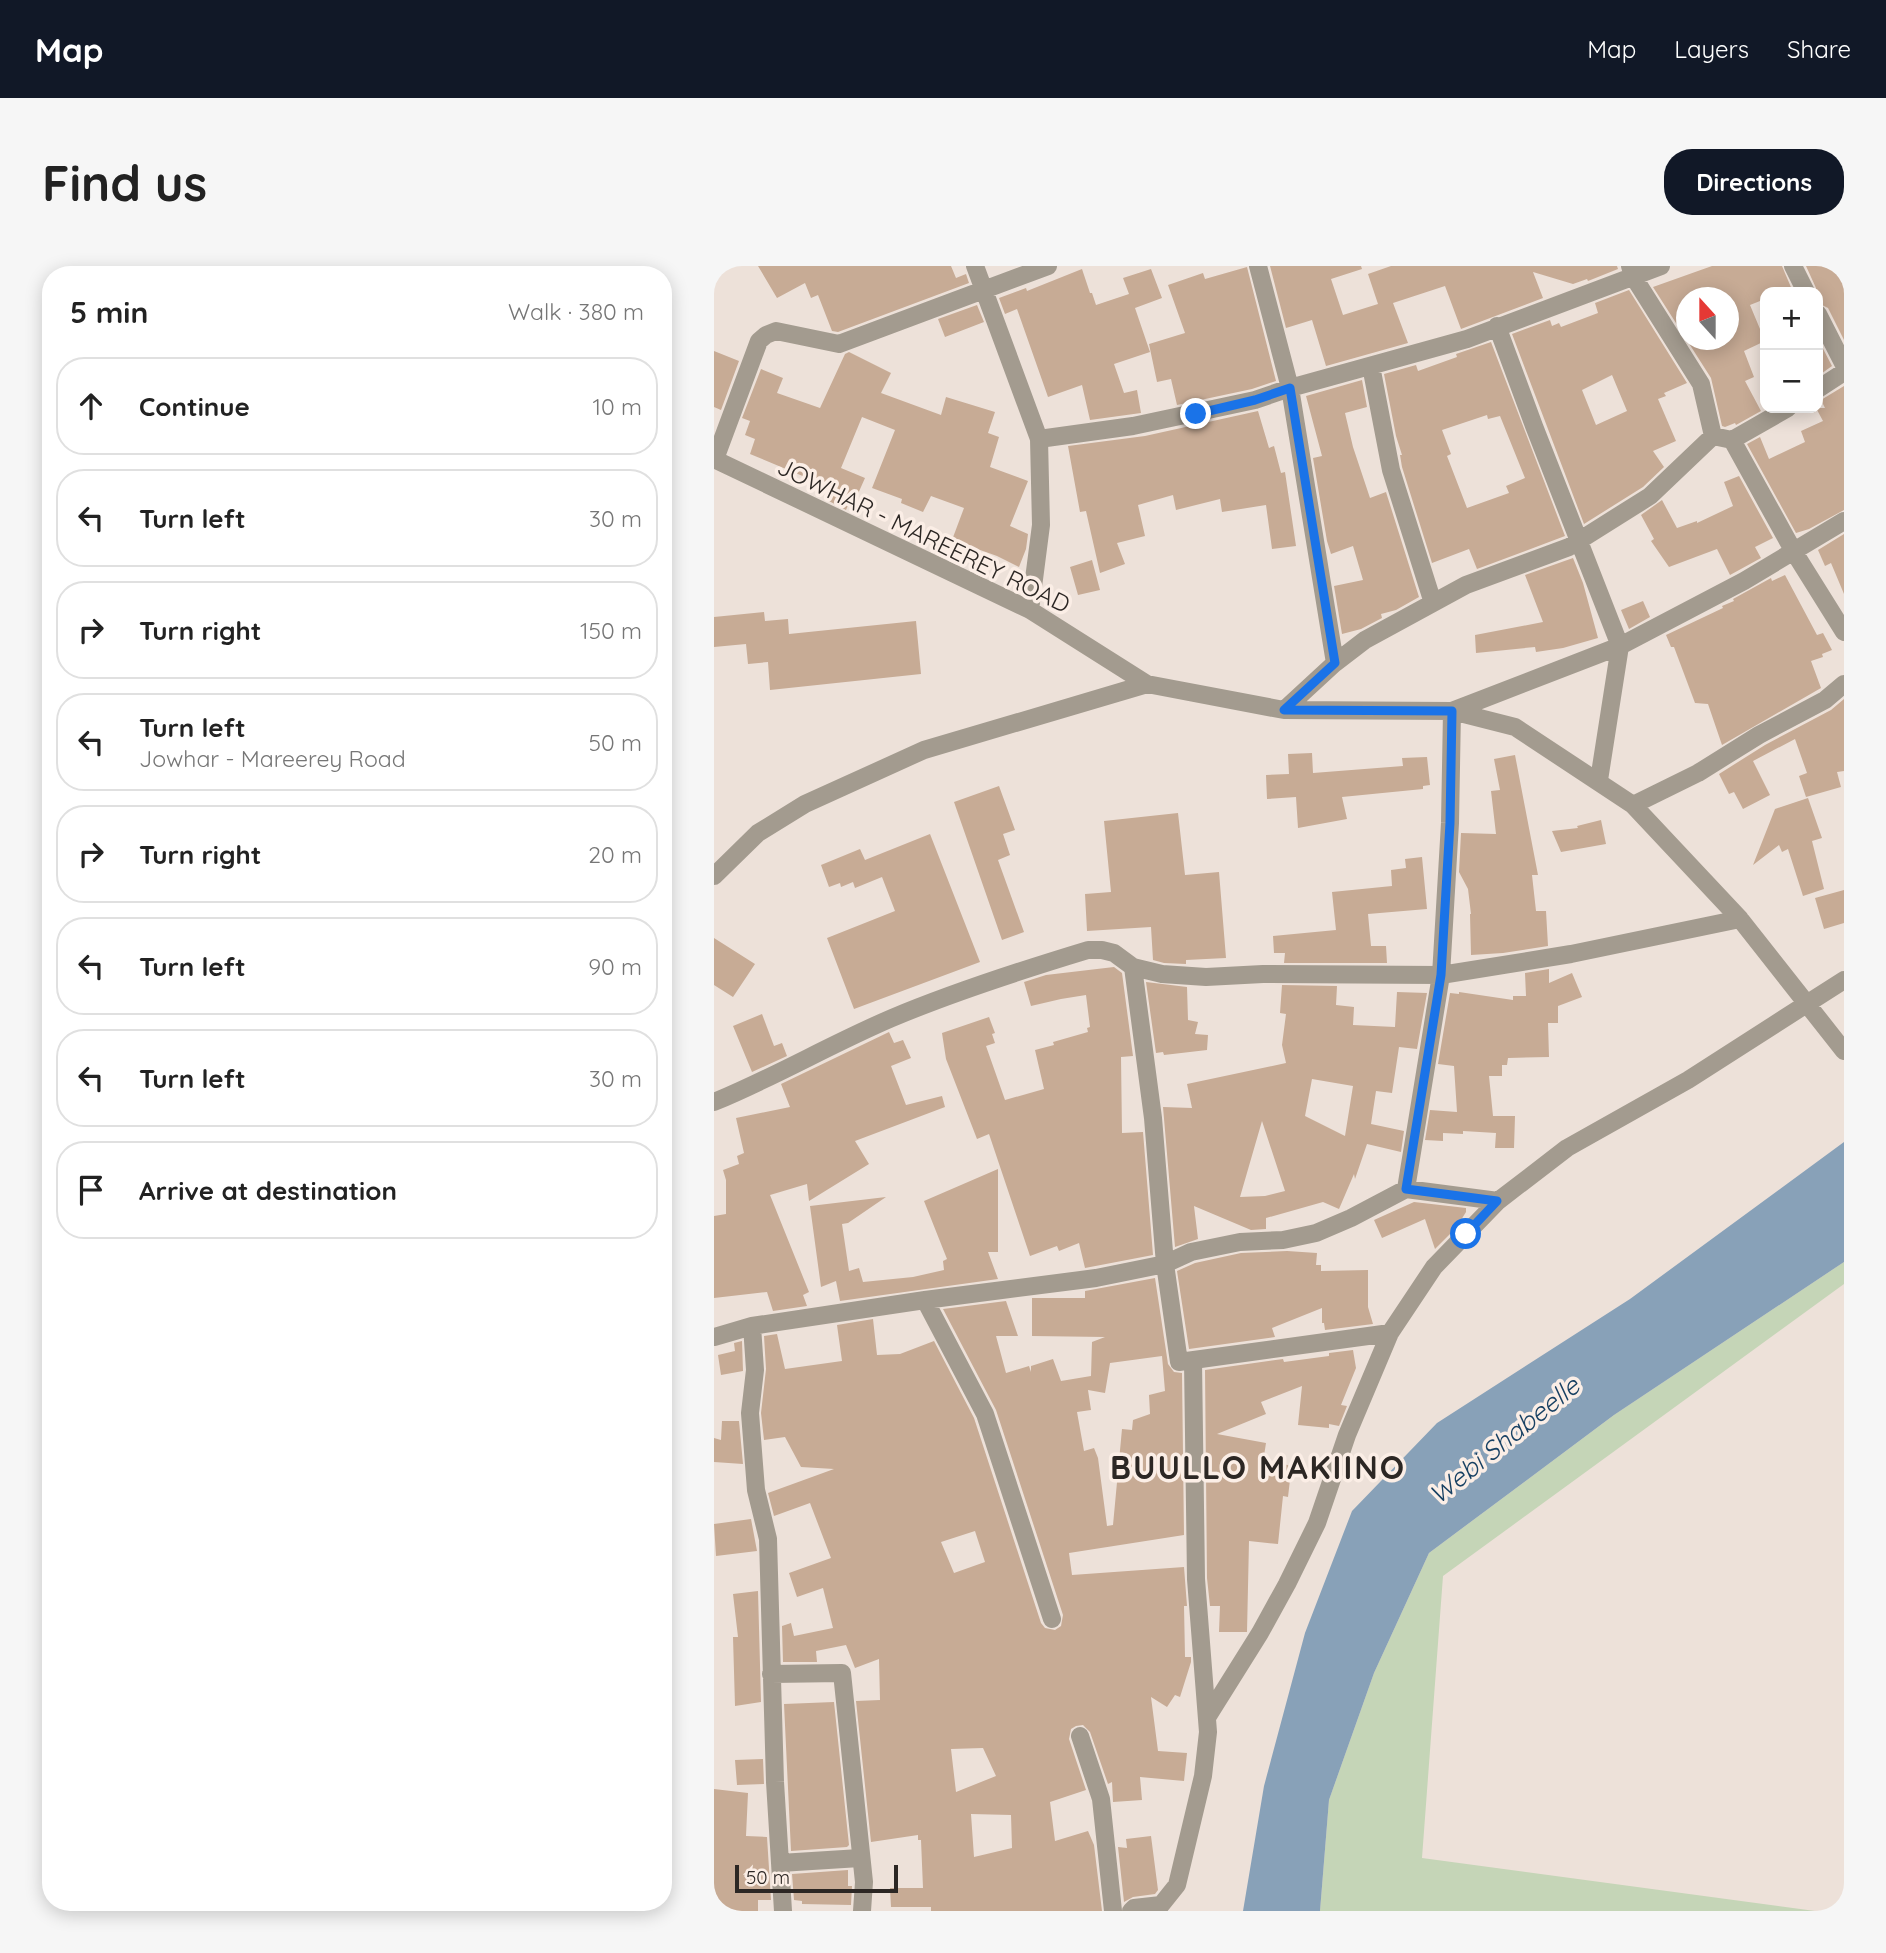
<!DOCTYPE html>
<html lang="en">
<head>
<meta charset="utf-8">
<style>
	body { margin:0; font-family:Quicksand,sans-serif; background:#f6f6f6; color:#222 }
	.controls { position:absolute; right:21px; top:21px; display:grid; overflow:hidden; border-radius:14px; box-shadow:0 4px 18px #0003 }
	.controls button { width:63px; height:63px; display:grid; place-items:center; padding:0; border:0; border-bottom:2px solid #e0e0e0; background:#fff; color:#222; font:35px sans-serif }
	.compass { position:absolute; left:962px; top:21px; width:63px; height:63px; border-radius:50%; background:#fff; box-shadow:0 4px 18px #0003; rotate:339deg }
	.scale { position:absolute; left:21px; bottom:18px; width:163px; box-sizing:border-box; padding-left:7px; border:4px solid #2c2724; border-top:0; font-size:19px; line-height:24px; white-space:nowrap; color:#2c2724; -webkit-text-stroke:5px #fbeee6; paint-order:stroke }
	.stop { position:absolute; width:21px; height:21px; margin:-16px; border:5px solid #1a73e8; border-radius:50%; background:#fff }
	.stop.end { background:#1a73e8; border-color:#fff; box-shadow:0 2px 7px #0008 }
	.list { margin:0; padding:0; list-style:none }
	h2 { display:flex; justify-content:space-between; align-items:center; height:91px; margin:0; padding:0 28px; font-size:30px }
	h2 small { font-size:23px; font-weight:400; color:#767676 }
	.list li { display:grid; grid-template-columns:46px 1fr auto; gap:21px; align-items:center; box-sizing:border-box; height:98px; margin:0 14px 14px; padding:0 14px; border:2px solid #e0e0e0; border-radius:28px }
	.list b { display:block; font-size:26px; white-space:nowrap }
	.list p { margin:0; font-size:23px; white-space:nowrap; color:#767676 }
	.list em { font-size:23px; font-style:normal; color:#767676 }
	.icon { flex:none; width:38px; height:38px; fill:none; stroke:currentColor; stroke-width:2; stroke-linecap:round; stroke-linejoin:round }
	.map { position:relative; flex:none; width:1130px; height:1645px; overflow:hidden; border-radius:28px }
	header { display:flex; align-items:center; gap:42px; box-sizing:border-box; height:98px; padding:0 35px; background:#111827; color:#fff }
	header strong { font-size:33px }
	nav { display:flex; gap:38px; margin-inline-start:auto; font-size:24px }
	.intro { display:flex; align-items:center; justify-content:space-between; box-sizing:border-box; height:168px; padding:0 42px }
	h1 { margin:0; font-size:49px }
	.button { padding:18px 32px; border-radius:28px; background:#111827; color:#fff; font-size:24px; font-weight:700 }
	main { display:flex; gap:42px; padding:0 42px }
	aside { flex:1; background:#fff; border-radius:28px; box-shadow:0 4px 18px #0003 }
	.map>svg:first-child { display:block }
	.green { fill:#c5d5b7 }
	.water { fill:#88a1b8 }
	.building { fill:#c7ab95; fill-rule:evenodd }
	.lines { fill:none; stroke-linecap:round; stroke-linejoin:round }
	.minor { stroke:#a39b8f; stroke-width:18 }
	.route { stroke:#1a73e8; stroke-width:9 }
	.labels { text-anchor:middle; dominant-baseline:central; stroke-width:7; stroke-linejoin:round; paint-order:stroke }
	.street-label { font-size:24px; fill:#2c2724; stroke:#fbeee6 }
	.water-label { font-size:26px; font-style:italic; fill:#184163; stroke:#fbeee6 }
	.district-label { font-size:32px; font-weight:bold; letter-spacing:2px; fill:#2c2724; stroke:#fbeee6 }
</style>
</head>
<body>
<header>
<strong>Map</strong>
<nav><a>Map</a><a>Layers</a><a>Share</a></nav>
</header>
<div class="intro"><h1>Find us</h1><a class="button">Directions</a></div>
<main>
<aside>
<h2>5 min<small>Walk · 380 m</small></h2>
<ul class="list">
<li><svg class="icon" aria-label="ahead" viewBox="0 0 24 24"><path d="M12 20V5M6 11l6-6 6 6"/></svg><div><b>Continue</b></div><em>10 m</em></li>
<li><svg class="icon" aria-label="left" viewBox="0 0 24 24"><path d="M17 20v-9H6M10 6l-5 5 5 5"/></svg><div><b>Turn left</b></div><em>30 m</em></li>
<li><svg class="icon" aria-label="right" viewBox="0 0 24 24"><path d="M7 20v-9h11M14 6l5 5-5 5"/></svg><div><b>Turn right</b></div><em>150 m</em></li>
<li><svg class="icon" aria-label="left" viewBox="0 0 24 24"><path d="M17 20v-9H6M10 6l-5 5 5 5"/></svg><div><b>Turn left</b><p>Jowhar - Mareerey Road</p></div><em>50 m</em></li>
<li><svg class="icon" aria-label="right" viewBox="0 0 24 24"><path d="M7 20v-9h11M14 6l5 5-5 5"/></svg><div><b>Turn right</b></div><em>20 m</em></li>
<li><svg class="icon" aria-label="left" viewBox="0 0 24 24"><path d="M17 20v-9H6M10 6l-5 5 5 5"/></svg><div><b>Turn left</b></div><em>90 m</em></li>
<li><svg class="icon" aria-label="left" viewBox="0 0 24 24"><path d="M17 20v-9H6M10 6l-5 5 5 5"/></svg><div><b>Turn left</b></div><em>30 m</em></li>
<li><svg class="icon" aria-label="arrive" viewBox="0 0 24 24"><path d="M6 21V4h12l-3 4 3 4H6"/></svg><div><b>Arrive at destination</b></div></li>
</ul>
</aside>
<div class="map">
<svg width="1130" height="1645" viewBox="0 0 1130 1645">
	<rect width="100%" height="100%" fill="#ede1d9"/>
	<!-- green -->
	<path class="green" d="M 1130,996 L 1130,1018 L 729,1310 L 708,1592 L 1101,1645 L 606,1645 L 615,1534 L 660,1407 L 715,1287 L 900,1149 Z"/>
	<!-- water -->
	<path class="water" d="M 1130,876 L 1130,996 L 900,1149 L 715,1287 L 660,1407 L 615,1534 L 606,1645 L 529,1645 L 550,1520 L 591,1367 L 638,1245 L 723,1157 L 916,1033 Z"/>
	<!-- building -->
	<path class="building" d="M 44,0 L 237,0 L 242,12 L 252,8 L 255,17 L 124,66 L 118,65 L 104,29 L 97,32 L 91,17 L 63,32 Z
		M 556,0 L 647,0 L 648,3 L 617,13 L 629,49 L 664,38 L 654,8 L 677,0 L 903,0 L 904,3 L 874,15 L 873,13 L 859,18 L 819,6 L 829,32 L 747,63 L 731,20 L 679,37 L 694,77 L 612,100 L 598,54 L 572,62 Z
		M 998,0 L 1068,0 L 1079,26 L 1051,26 L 1051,33 L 1036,39 L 1051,75 L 1030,85 L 1040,111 L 1031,115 L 1047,145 L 1022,159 L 1021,157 L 1011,161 L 1008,160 L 997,112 L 939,21 ZM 972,32 L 1014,32 L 1014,74 L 972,74 Z
		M 1092,0 L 1126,0 L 1130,7 L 1130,74 L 1114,42 L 1104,37 L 1102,22 Z
		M 533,1 L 562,115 L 538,123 L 463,139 L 457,113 L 443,116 L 435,78 L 471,67 L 454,19 L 489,7 L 491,13 Z
		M 368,3 L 376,27 L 378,27 L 382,39 L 415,28 L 409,12 L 437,3 L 448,32 L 421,42 L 436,86 L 400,98 L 410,127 L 423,124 L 427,147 L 376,154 L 368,119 L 334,131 L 303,43 L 291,48 L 285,32 L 312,22 L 313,25 Z
		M 915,24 L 973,117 L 950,127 L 952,130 L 944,133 L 962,175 L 939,185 L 950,201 L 929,221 L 870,258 L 798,68 L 836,54 L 838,60 L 845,57 L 847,61 L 884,47 L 881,37 ZM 898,109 L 913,145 L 882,159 L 868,124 Z
		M 263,39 L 270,56 L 231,71 L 224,53 Z
		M 1104,73 L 1118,100 L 1104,110 Z
		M 777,76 L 851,270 L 763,303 L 755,283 L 718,297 L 688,201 L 686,189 L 688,189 L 682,170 L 670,108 L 702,99 L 704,105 L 743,91 L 742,88 ZM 773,149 L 774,153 L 786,150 L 811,212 L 792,220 L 795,227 L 753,242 L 733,190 L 737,188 L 728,164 Z
		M 0,85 L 25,95 L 7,144 L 0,141 Z
		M 135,86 L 177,107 L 167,127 L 227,149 L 232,131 L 281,146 L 274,167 L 285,171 L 276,201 L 314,215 L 296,260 L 314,268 L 312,283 L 305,301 L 283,290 L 238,274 L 250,242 L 217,230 L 209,246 L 187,237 L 188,233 L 158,222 L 181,164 L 148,151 L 127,202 L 151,212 L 143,230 L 139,228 L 132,244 L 113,234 L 119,219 L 91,211 L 36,188 L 41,173 L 31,169 L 36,155 L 28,152 L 47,103 L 69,112 L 63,127 L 106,142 L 131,88 Z
		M 648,114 L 653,141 L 631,147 L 639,181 L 656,232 L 672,226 L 705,331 L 682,344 L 667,348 L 668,352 L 647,363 L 628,368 L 620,320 L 649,314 L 639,280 L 617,288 L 613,275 L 599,192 L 608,190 L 592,130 Z
		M 1130,120 L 1130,244 L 1095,263 L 1082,267 L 1033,178 L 1046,171 L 1055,193 L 1091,176 L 1087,165 L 1109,155 L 1102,142 L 1111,142 L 1107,134 Z
		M 544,145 L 555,182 L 560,180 L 567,207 L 571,206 L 582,280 L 558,283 L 552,239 L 508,246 L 506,233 L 462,244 L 459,229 L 424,239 L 431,270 L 403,277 L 411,298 L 386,307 L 372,245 L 366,246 L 354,180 L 431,170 Z
		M 1025,210 L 1059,272 L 1041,281 L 1047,292 L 1016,309 L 1003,283 L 955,301 L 937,275 L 940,273 L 927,249 L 948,234 L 963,262 L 983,255 L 983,257 L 1019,240 L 1010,216 Z
		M 1130,268 L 1130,328 L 1117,297 L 1111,300 L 1104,284 Z
		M 859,292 L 869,317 L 884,372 L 849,382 L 822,386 L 821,381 L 762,387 L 761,369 L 829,356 L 811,309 Z
		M 378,294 L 386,324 L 364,329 L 356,301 Z
		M 1071,309 L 1103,369 L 1109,367 L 1118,384 L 1108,388 L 1109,391 L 1097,395 L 1107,422 L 1008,479 L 994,438 L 981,437 L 960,381 L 957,381 L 952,369 L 1009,342 L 1008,340 L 1020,335 L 1019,333 L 1057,312 L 1058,315 Z
		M 929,335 L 936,351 L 915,363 L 907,344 Z
		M 50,346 L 51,355 L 74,353 L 75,368 L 202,355 L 207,408 L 56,424 L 54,396 L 34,398 L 32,378 L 0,381 L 0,351 Z
		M 1130,433 L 1130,505 L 1123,506 L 1127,521 L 1092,531 L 1085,510 L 1093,507 L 1081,473 L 1039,495 L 1056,529 L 1029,543 L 1020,526 L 1015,528 L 1005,508 L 1051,479 L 1117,444 Z
		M 598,487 L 599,507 L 689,500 L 688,492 L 713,491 L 716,519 L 709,520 L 709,523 L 628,531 L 633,553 L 584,562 L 582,531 L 553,533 L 552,509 L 575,508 L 574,488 Z
		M 801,489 L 824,609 L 818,609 L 822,645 L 832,645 L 834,680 L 789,687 L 757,689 L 756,648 L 757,648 L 754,623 L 745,606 L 747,567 L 782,568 L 777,525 L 786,524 L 780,493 Z
		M 285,520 L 301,564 L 289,568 L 296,589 L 284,594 L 310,666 L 288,674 L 240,536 Z
		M 1094,532 L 1108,572 L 1098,575 L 1110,623 L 1089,630 L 1074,583 L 1068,586 L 1065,579 L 1039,599 L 1061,543 Z
		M 464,547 L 471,609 L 505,606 L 512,692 L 472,694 L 472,698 L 450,697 L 439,694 L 437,661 L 373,665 L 371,628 L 397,626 L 390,555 Z
		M 887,554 L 892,578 L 847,586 L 838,565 L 864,562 L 863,560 Z
		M 216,568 L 266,696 L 140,743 L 113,672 L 181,645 L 168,611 L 141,622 L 139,616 L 127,621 L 126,617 L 115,621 L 107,599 L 146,583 L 151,594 Z
		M 708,591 L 713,643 L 654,648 L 657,680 L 672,680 L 673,697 L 570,697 L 571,687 L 560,687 L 559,670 L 622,664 L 618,626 L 678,620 L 677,604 L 692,602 L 691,593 Z
		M 1130,624 L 1130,657 L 1110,663 L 1101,632 Z
		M 0,672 L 41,698 L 19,731 L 0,719 Z
		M 400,701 L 408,707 L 419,790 L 407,791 L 408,867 L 429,866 L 439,989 L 371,1002 L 365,977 L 345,985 L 343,980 L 316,990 L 275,868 L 263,873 L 232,793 L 228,767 L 275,751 L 281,767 L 278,768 L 281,777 L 272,780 L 291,834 L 330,823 L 321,784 L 340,779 L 339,776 L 374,766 L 373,762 L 376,761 L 372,729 L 347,733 L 317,740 L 310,716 L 332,709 Z
		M 835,703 L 835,717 L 858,707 L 868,731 L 844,740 L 844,757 L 834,757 L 835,791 L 794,792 L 793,799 L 788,799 L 788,810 L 775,810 L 779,850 L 801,850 L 800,882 L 781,882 L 782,867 L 749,865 L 749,868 L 729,867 L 729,875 L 711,874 L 716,844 L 743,846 L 740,800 L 724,798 L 736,727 L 745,728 L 745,726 L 799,734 L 799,730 L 812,730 L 811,707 Z
		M 432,716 L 473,721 L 474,754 L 484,756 L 481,768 L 494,769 L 493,784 L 450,789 L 449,786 L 442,787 Z
		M 568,719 L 623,720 L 622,739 L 640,741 L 639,759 L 681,761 L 683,726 L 713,727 L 703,783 L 685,781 L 678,827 L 662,825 L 657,858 L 690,865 L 687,886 L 653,878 L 641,913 L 640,908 L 625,943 L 609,936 L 552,952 L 552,963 L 537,964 L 480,940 L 484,973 L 461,981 L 449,841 L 478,842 L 473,818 L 572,797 L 568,779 L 572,748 L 566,747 ZM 598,813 L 639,820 L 631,870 L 591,850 ZM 548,855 L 571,925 L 551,930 L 526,931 Z
		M 48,748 L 60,780 L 68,777 L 73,790 L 38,806 L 19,760 Z
		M 175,766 L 180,777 L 189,774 L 197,792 L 177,800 L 192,839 L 228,830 L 231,841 L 141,875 L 155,898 L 95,935 L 93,918 L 56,929 L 95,1026 L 89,1029 L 93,1040 L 59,1045 L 53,1026 L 0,1032 L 0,950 L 12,948 L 12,914 L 9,904 L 25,898 L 23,890 L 30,887 L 22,852 L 76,841 L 67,818 Z
		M 284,903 L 284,986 L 274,986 L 284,1013 L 126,1035 L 122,1015 L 107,1021 L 96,940 L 172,931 L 134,957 L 128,958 L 135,1005 L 145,1002 L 149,1016 L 199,1011 L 230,1004 L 229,995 L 233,993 L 210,935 Z
		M 700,936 L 752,942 L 752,946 L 742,962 L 721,983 L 711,953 L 668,972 L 660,954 Z
		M 573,985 L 603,987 L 602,999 L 607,999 L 607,1005 L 654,1004 L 654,1041 L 659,1058 L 611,1064 L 610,1057 L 608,1057 L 608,1042 L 558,1062 L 561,1071 L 475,1083 L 463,1005 L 481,997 L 527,987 Z
		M 441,1012 L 454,1098 L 460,1106 L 468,1107 L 470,1269 L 355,1287 L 358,1309 L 470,1301 L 473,1340 L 470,1340 L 471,1391 L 477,1391 L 477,1396 L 466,1431 L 461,1429 L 453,1441 L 437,1431 L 444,1485 L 473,1487 L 470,1515 L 426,1511 L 428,1534 L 399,1536 L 398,1516 L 394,1518 L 376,1466 L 369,1459 L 362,1460 L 357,1463 L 355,1473 L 372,1524 L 336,1536 L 341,1575 L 374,1565 L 380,1579 L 388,1645 L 217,1645 L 217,1641 L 177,1641 L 176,1622 L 209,1622 L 207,1574 L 204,1574 L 204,1569 L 157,1576 L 142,1435 L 166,1434 L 165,1393 L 141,1402 L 132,1379 L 102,1385 L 103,1396 L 69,1396 L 68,1360 L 77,1357 L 80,1370 L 119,1362 L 109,1322 L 83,1331 L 75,1307 L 117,1292 L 96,1237 L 60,1250 L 54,1227 L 120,1203 L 87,1201 L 71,1171 L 50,1174 L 47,1147 L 52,1103 L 50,1070 L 63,1068 L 71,1103 L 128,1095 L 123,1059 L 159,1053 L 163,1089 L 186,1088 L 220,1075 L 260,1152 L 327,1357 L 331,1362 L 341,1364 L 347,1360 L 349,1349 L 282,1144 L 229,1043 L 292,1035 L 304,1070 L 282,1070 L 292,1107 L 315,1100 L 317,1106 L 317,1100 L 339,1093 L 347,1115 L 377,1110 L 378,1076 L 391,1071 L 318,1070 L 318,1032 L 371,1032 L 371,1025 ZM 448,1090 L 451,1125 L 435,1129 L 436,1148 L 419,1154 L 418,1164 L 408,1163 L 399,1259 L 393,1260 L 384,1192 L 380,1182 L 370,1185 L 363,1146 L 377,1144 L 374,1124 L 391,1127 L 396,1097 ZM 261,1265 L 271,1296 L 240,1307 L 227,1276 ZM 269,1482 L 282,1510 L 242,1526 L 237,1483 ZM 257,1548 L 297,1549 L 298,1582 L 260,1591 Z
		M 28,1075 L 29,1105 L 7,1109 L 4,1089 L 21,1085 L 20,1077 Z
		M 639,1084 L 642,1102 L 627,1139 L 633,1140 L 625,1160 L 615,1158 L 615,1162 L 584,1159 L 588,1120 L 547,1136 L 552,1148 L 503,1168 L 552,1177 L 549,1196 L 574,1199 L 577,1205 L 574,1231 L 569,1230 L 564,1278 L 535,1275 L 533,1366 L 505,1366 L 506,1340 L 496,1340 L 493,1312 L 491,1104 L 569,1093 L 570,1096 L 615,1090 L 615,1087 Z
		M 8,1155 L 25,1155 L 29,1198 L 0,1196 L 0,1172 L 7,1174 Z
		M 37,1253 L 43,1285 L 2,1290 L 0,1258 Z
		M 44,1325 L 47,1436 L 21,1440 L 19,1371 L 24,1371 L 19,1328 Z
		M 120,1436 L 135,1579 L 133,1581 L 77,1585 L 70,1438 Z
		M 49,1493 L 50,1518 L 23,1519 L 21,1494 Z
		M 0,1523 L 34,1527 L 32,1570 L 53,1571 L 57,1634 L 44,1634 L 44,1645 L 0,1645 Z
		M 437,1570 L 444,1624 L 441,1628 L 419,1631 L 410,1636 L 404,1581 L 413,1582 L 412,1573 Z
		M 134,1604 L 134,1620 L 138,1620 L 137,1639 L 88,1638 L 88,1635 L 80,1634 L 78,1608 Z"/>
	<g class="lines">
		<!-- minor -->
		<path class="minor" d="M 261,0 L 325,173 L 327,259 L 316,344
			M 544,0 L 576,122 L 621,397
			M 916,0 L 919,10 L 987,118 L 999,170
			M 1079,0 L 1092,26
			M 1104,48 L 1130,99
			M 783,60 L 820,160 L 906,380 L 885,514
			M 657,100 L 677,204 L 719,337
			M 1104,123 L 1130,106
			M 325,173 L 419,160 L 541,134 L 576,122 L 753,73 L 947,0
			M 1018,174 L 1080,286 L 1130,366
			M 0,193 L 316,344 L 433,418 L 570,444 L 738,445 L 801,461 L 919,539 L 1026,653 L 1130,785
			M 1,193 L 45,75 L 52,69 L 62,65 L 125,78 L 334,0
			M 570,444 L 621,397 L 651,374 L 752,319 L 855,281 L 936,230 L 999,170 L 1018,174 L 1074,142
			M 919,539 L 984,507 L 1045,469 L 1111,434 L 1130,418
			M 0,610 L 44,567 L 91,538 L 210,484 L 433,418
			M 419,701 L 439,852 L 451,998 L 465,1096 L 676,1067
			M 0,836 C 61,811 117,778 178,752 C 242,725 308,704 374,684 L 388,684 L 400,687 L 419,701 L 448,708 L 492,711 L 549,708 L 727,709 L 857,688 L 1026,653
			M 692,923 L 727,709 L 736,557 L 738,445 L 906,380 L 1030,315 L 1130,255
			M 211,1034 L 271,1148 L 338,1353
			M 38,1060 L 41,1104 L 36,1147 L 42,1224 L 54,1273 L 61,1516 L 69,1645
			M 0,1071 L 38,1060 L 211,1034 L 382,1012 L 451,998 L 477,986 L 526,976 L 569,974 L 602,967 L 637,952 L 692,923 L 784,935
			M 57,1408 L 128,1407 L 150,1616 L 148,1645
			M 494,1450 L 546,1367 L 573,1318 L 603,1257 L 633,1169 L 676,1067 L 720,1001 L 784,935 L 853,882 L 974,814 L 1130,714
			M 366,1470 L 387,1533 L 399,1645
			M 66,1597 L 146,1592
			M 417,1645 L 420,1642 L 447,1639 L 463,1619 L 489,1510 L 494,1466 L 482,1313 L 479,1095"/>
	</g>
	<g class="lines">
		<!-- route -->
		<path class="route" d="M 482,148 L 541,134 L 576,122 L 621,397 L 570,444 L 738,445 L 736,557 L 727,709 L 692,923 L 783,935 L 752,968"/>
	</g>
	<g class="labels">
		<!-- street labels -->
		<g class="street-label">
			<text transform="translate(210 269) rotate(26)">JOWHAR - MAREEREY ROAD</text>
		</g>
		<!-- water labels -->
		<g class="water-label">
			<text transform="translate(790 1174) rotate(-39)">Webi Shabeelle</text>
		</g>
		<!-- district labels -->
		<g class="district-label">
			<text x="544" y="1201">BUULLO MAKIINO</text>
		</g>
	</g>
</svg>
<div class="controls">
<button>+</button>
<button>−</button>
</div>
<svg class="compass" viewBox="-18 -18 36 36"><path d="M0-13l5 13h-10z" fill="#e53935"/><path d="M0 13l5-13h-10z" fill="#767676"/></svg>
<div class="scale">50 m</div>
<div class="stop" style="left:752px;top:968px"></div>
<div class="stop end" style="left:482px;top:148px"></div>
</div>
</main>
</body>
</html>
